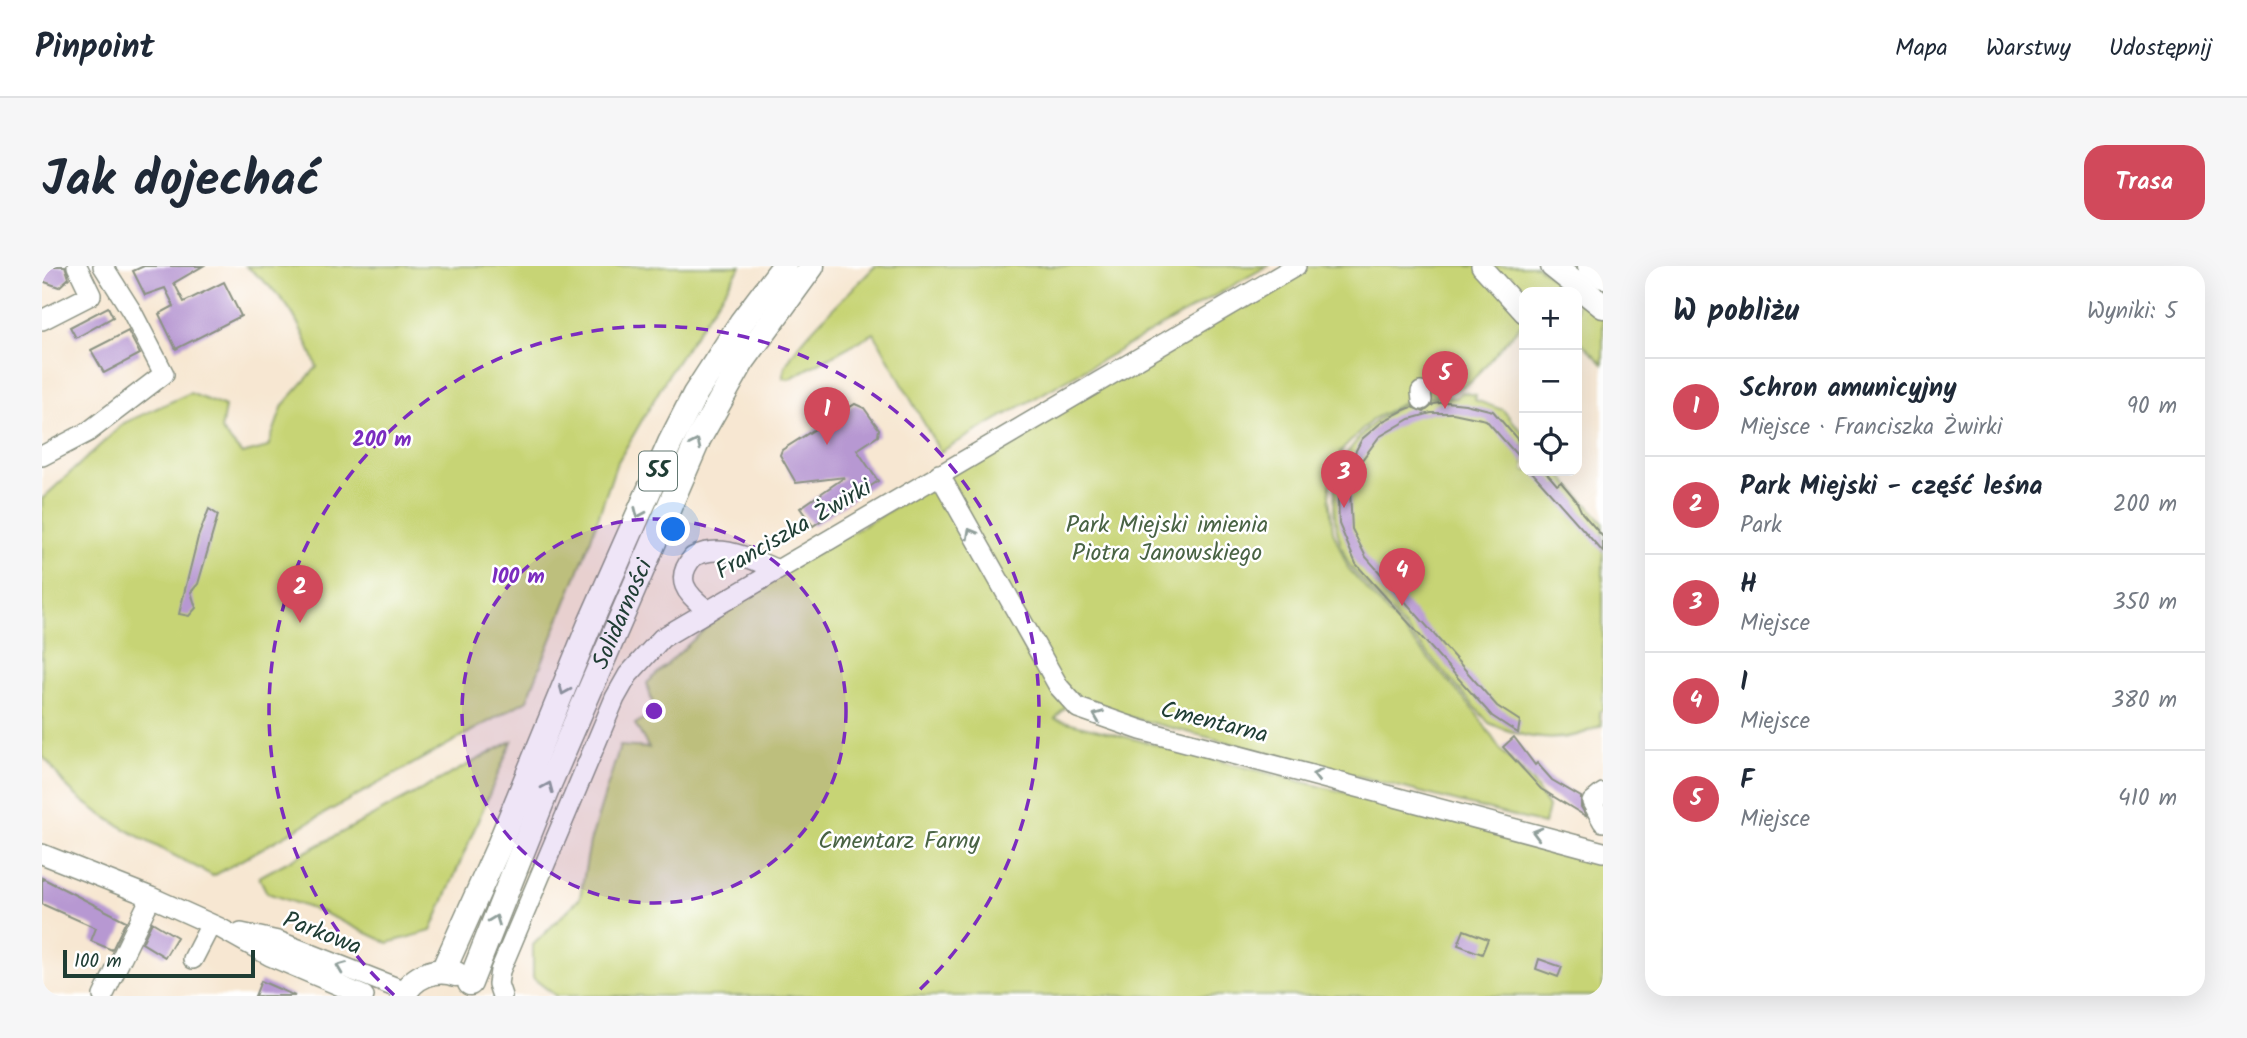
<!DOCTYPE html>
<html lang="pl">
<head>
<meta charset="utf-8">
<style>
	body { margin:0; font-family:Kalam,sans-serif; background:#f6f6f7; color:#1f2937 }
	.controls { position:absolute; right:21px; top:21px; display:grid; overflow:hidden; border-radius:14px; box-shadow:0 7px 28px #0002 }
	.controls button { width:63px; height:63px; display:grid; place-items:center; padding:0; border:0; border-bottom:2px solid #e0e1e3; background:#fff; color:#1f2937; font:35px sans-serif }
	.scale { position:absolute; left:21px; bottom:18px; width:192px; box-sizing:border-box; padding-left:7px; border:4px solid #1f3d34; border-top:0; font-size:19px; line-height:24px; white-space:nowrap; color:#1f3d34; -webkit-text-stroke:5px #fff; paint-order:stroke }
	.you { position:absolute; left:632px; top:264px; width:24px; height:24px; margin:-18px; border:5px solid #fff; border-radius:50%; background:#1a73e8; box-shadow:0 0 0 10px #1a73e833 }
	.badge { display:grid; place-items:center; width:46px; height:46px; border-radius:50%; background:#d1495b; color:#fff; font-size:23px; font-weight:700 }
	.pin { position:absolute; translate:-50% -58px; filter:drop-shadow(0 2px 4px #0008) }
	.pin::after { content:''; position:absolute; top:37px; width:24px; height:21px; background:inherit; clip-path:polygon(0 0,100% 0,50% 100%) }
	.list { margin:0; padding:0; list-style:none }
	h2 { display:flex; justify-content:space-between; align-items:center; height:91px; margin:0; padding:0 28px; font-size:30px }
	h2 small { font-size:23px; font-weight:400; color:#747a83 }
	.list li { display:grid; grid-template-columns:46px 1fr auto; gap:21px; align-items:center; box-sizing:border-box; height:98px; padding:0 28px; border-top:2px solid #e0e1e3 }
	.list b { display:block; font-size:26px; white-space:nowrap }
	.list p { margin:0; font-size:23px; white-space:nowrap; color:#747a83 }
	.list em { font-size:23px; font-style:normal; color:#747a83 }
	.icon { flex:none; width:38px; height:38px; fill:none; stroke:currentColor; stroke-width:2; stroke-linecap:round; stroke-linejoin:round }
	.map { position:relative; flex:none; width:1561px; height:730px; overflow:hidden; border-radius:21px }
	header { display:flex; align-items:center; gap:42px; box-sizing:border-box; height:98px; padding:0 35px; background:#fff; border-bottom:2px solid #e0e1e3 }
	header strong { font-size:33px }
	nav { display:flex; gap:38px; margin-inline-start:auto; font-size:24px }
	.intro { display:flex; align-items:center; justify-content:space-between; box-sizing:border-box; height:168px; padding:0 42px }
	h1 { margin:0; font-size:49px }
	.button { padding:18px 32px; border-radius:21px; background:#d1495b; color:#fff; font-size:24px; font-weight:700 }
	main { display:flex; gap:42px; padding:0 42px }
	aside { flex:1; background:#fff; border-radius:21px; box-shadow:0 7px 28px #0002 }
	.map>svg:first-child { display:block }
	.green { fill:#c7d475; stroke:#738854; stroke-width:2 }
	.building { fill:#b798d2 }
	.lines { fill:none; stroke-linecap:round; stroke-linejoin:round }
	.minor-casing { stroke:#8b9283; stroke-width:22 }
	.major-casing { stroke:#8b9283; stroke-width:27 }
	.minor { stroke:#fff; stroke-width:19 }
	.major { stroke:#fff; stroke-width:24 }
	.oneway { stroke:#8f9e9a }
	.ring { fill:none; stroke:#7b2cbf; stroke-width:3.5; stroke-dasharray:12 9 }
	.labels { text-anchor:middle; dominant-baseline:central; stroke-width:5; stroke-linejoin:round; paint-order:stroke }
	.shield { fill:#fff; stroke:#627771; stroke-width:2 }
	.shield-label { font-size:23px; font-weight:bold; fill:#1f3d34 }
	.park-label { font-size:24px; fill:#496344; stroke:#fff }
	.street-label { font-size:24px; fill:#1f3d34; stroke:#fff }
	.centre { fill:#7b2cbf; stroke:#fff; stroke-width:3.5 }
	.ring-label { font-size:21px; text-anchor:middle; font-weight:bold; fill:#7b2cbf; stroke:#fff; stroke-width:5; stroke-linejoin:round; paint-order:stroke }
</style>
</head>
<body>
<header>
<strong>Pinpoint</strong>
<nav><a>Mapa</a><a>Warstwy</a><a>Udostępnij</a></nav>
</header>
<div class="intro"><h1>Jak dojechać</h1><a class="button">Trasa</a></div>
<main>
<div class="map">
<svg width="1561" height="730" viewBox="0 0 1561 730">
	<rect width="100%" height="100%" fill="#fff"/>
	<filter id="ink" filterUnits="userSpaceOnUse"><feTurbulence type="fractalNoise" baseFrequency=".0143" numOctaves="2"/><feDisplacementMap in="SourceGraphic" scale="14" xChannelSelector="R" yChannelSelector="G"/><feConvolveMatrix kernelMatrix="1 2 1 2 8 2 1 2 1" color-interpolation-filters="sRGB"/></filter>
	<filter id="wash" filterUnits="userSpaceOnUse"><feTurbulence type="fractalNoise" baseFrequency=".00686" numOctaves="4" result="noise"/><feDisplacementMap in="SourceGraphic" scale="28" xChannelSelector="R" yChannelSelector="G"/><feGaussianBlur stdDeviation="1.57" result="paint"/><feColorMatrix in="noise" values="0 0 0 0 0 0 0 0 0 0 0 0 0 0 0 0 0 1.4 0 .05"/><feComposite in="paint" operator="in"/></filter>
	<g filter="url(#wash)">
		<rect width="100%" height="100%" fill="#f7e7d2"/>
		<!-- green -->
		<path class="green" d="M 204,0 L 699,0 L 628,106 L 574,199 L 546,281 L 485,434 L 171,610 C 129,587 59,555 27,523 C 16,513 12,500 0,490 L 0,233 L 82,157 L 148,127 L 183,141 L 179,164 L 200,188 L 226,181 L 241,139 L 275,101 C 255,50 247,34 204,0 Z
			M 833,0 L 1225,0 L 898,186 L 832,67 L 747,113 L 741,112 C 739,85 813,23 833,0 Z
			M 1262,0 L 1495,0 L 1529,26 L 1482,26 L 1482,55 L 1429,116 L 1404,128 L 1363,136 L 1331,153 L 1298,186 L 1290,204 L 1287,231 L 1291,265 L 1306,302 L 1432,444 L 1458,483 L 1491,517 L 1506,541 L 1502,558 L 1064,445 L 1031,432 L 1013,453 L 1561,592 L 1561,730 L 514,730 L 491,712 L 491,679 L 538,632 L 548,576 L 578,480 L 607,482 L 593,458 L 613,446 L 605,417 L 692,336 Z
			M 1535,31 L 1561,52 L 1561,98 L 1535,72 Z
			M 1419,126 L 1434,129 L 1433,134 L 1461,144 L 1482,168 L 1482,205 L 1515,205 L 1561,256 L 1561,443 L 1557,446 L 1560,459 C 1522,480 1484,474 1447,457 L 1308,300 C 1293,269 1288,243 1296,209 L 1292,204 L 1299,187 L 1304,189 C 1329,151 1367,127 1414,132 Z
			M 470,475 L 389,665 L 346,677 L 282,647 L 225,627 L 217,611 Z"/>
		<g id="blocks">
			<!-- building -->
			<path class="building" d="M 4,0 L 23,0 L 27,12 L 17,21 L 0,15 L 0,2 Z
				M 102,0 L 161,0 L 132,17 L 142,36 L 182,16 L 199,50 L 134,83 L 117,48 L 132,40 L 123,22 L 103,29 L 91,5 Z
				M 66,41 L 71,51 L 34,72 L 28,61 Z
				M 86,65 L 98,88 L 62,107 L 49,84 Z
				M 1411,96 L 1421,112 L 1406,121 L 1397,105 Z
				M 1404,136 L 1423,138 L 1451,145 L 1482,181 L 1482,197 L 1444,154 L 1411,147 L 1389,147 L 1368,153 L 1337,171 L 1317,198 L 1308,225 L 1310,263 L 1324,291 L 1455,440 L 1478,455 L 1476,467 L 1450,450 L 1314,298 L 1297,258 L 1296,232 L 1301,209 L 1320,173 L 1341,155 L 1362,144 L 1370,141 L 1382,146 L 1392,138 Z
				M 813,138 L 822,142 L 837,163 L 836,170 L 815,184 L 836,215 L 771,260 L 758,242 L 803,211 L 754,217 L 738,189 L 740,184 Z
				M 1489,205 L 1503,205 L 1515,219 L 1519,216 L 1534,234 L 1540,247 L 1561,271 L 1561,286 Z
				M 167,243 L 176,249 L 156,318 L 149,326 L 154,342 L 147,350 L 137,348 L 156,271 Z
				M 1472,471 L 1493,499 L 1495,497 L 1510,514 L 1539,531 L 1539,541 L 1545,551 L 1499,523 L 1461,481 Z
				M 0,612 L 84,655 L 70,684 L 49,675 L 54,662 L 0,638 Z
				M 110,656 L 135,671 L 123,691 L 100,677 Z
				M 1422,664 L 1446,673 L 1440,688 L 1416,679 Z
				M 1497,693 L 1520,701 L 1516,711 L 1494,703 Z
				M 219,715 L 253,730 L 213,730 Z"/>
		</g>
	</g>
	<g filter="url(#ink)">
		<use href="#blocks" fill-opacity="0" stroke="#8b9283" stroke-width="2"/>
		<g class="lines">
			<defs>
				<path id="minor" d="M 1439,0 L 1482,47
					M 0,54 L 49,29 L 35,0
					M 1379,126 L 1380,134
					M 0,190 L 46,166 L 122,108 L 90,46 L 61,0
					M 897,208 L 1017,421 L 1036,442 L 1099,464 L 1561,586
					M 664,343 C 644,328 632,313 651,291 C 679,276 708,293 734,303
					M 1561,527 L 1550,536 L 1561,556
					M 0,588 L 109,631 L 178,662 L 228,690 L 322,730
					M 199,667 L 236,675 L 363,725
					M 151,693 L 169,658
					M 61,730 L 109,631
					M 460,730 L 456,718 L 458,705 L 573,432 L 586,409 L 620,372 L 1254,0"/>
				<g id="major">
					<path d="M 1511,0 L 1561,40"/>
					<path d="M 1548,0 L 1561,10"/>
					<path d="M 401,705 L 456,582 L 547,360 L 628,177 L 653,128 L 699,57 L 742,0"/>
					<path id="s1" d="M 428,717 L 505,523 L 657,172 L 700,96 L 770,0"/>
					<path d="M 361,730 C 371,710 393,701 414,708"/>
				</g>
			</defs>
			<!-- minor casing -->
			<use href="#minor" class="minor-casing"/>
			<!-- major casing -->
			<use href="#major" class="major-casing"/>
			<!-- minor -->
			<use href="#minor" class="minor"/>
			<!-- major -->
			<use href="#major" class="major"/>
		</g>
		<!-- one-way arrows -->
		<defs><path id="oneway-chevron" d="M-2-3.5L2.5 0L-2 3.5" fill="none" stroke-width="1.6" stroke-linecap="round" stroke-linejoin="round" transform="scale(1.75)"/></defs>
		<g class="oneway">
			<use href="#oneway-chevron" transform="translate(654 178) rotate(-65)"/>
			<use href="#oneway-chevron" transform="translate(597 247) rotate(114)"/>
			<use href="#oneway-chevron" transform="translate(929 267) rotate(-119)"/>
			<use href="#oneway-chevron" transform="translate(522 424) rotate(113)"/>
			<use href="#oneway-chevron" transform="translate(1056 450) rotate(-158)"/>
			<use href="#oneway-chevron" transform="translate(1275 509) rotate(-166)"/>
			<use href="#oneway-chevron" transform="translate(506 521) rotate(-67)"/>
			<use href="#oneway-chevron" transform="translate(1495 567) rotate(-165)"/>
			<use href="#oneway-chevron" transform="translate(453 654) rotate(-69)"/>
			<use href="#oneway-chevron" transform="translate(299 701) rotate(-158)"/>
		</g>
	</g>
	<!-- distance rings -->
	<circle cx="612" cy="445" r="192" fill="#7b2cbf" fill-opacity=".12"/>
	<g class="ring">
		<circle cx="612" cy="445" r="192"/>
		<path d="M352 729A385 385 0 1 1 872 729"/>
	</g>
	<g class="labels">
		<!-- shield labels -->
		<rect class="shield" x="597" y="185.5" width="38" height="39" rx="5"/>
		<g class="shield-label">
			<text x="616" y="205">55</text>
		</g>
		<!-- park labels -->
		<g class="park-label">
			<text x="1125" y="259">Park Miejski imienia<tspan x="1125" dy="28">Piotra Janowskiego</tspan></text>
			<text x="857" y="575">Cmentarz Farny</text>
		</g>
		<!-- street labels -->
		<g class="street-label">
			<text transform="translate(752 264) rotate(-30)">Franciszka Żwirki</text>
			<text stroke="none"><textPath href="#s1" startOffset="399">Solidarności</textPath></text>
			<text transform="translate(1172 457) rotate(14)">Cmentarna</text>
			<text transform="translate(280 668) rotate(21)">Parkowa</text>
		</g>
	</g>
	<circle cx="612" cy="445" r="10" class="centre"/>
	<g class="ring-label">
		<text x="340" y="180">200 m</text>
		<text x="476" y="317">100 m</text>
	</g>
</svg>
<div class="controls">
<button>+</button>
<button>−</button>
<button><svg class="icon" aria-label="locate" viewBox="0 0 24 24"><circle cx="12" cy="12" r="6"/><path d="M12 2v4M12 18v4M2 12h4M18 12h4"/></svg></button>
</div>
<div class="scale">100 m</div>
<div class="you"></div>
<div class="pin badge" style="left:785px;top:179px">1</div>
<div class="pin badge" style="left:258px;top:357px">2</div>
<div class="pin badge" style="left:1302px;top:242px">3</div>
<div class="pin badge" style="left:1360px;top:340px">4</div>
<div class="pin badge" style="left:1403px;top:143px">5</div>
</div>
<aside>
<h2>W pobliżu<small>Wyniki: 5</small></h2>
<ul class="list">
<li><span class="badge">1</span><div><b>Schron amunicyjny</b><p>Miejsce · Franciszka Żwirki</p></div><em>90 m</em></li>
<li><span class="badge">2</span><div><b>Park Miejski - część leśna</b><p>Park</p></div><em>200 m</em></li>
<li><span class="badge">3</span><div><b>H</b><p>Miejsce</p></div><em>350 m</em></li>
<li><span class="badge">4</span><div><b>I</b><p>Miejsce</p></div><em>380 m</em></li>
<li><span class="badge">5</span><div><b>F</b><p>Miejsce</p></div><em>410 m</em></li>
</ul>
</aside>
</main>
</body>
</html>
